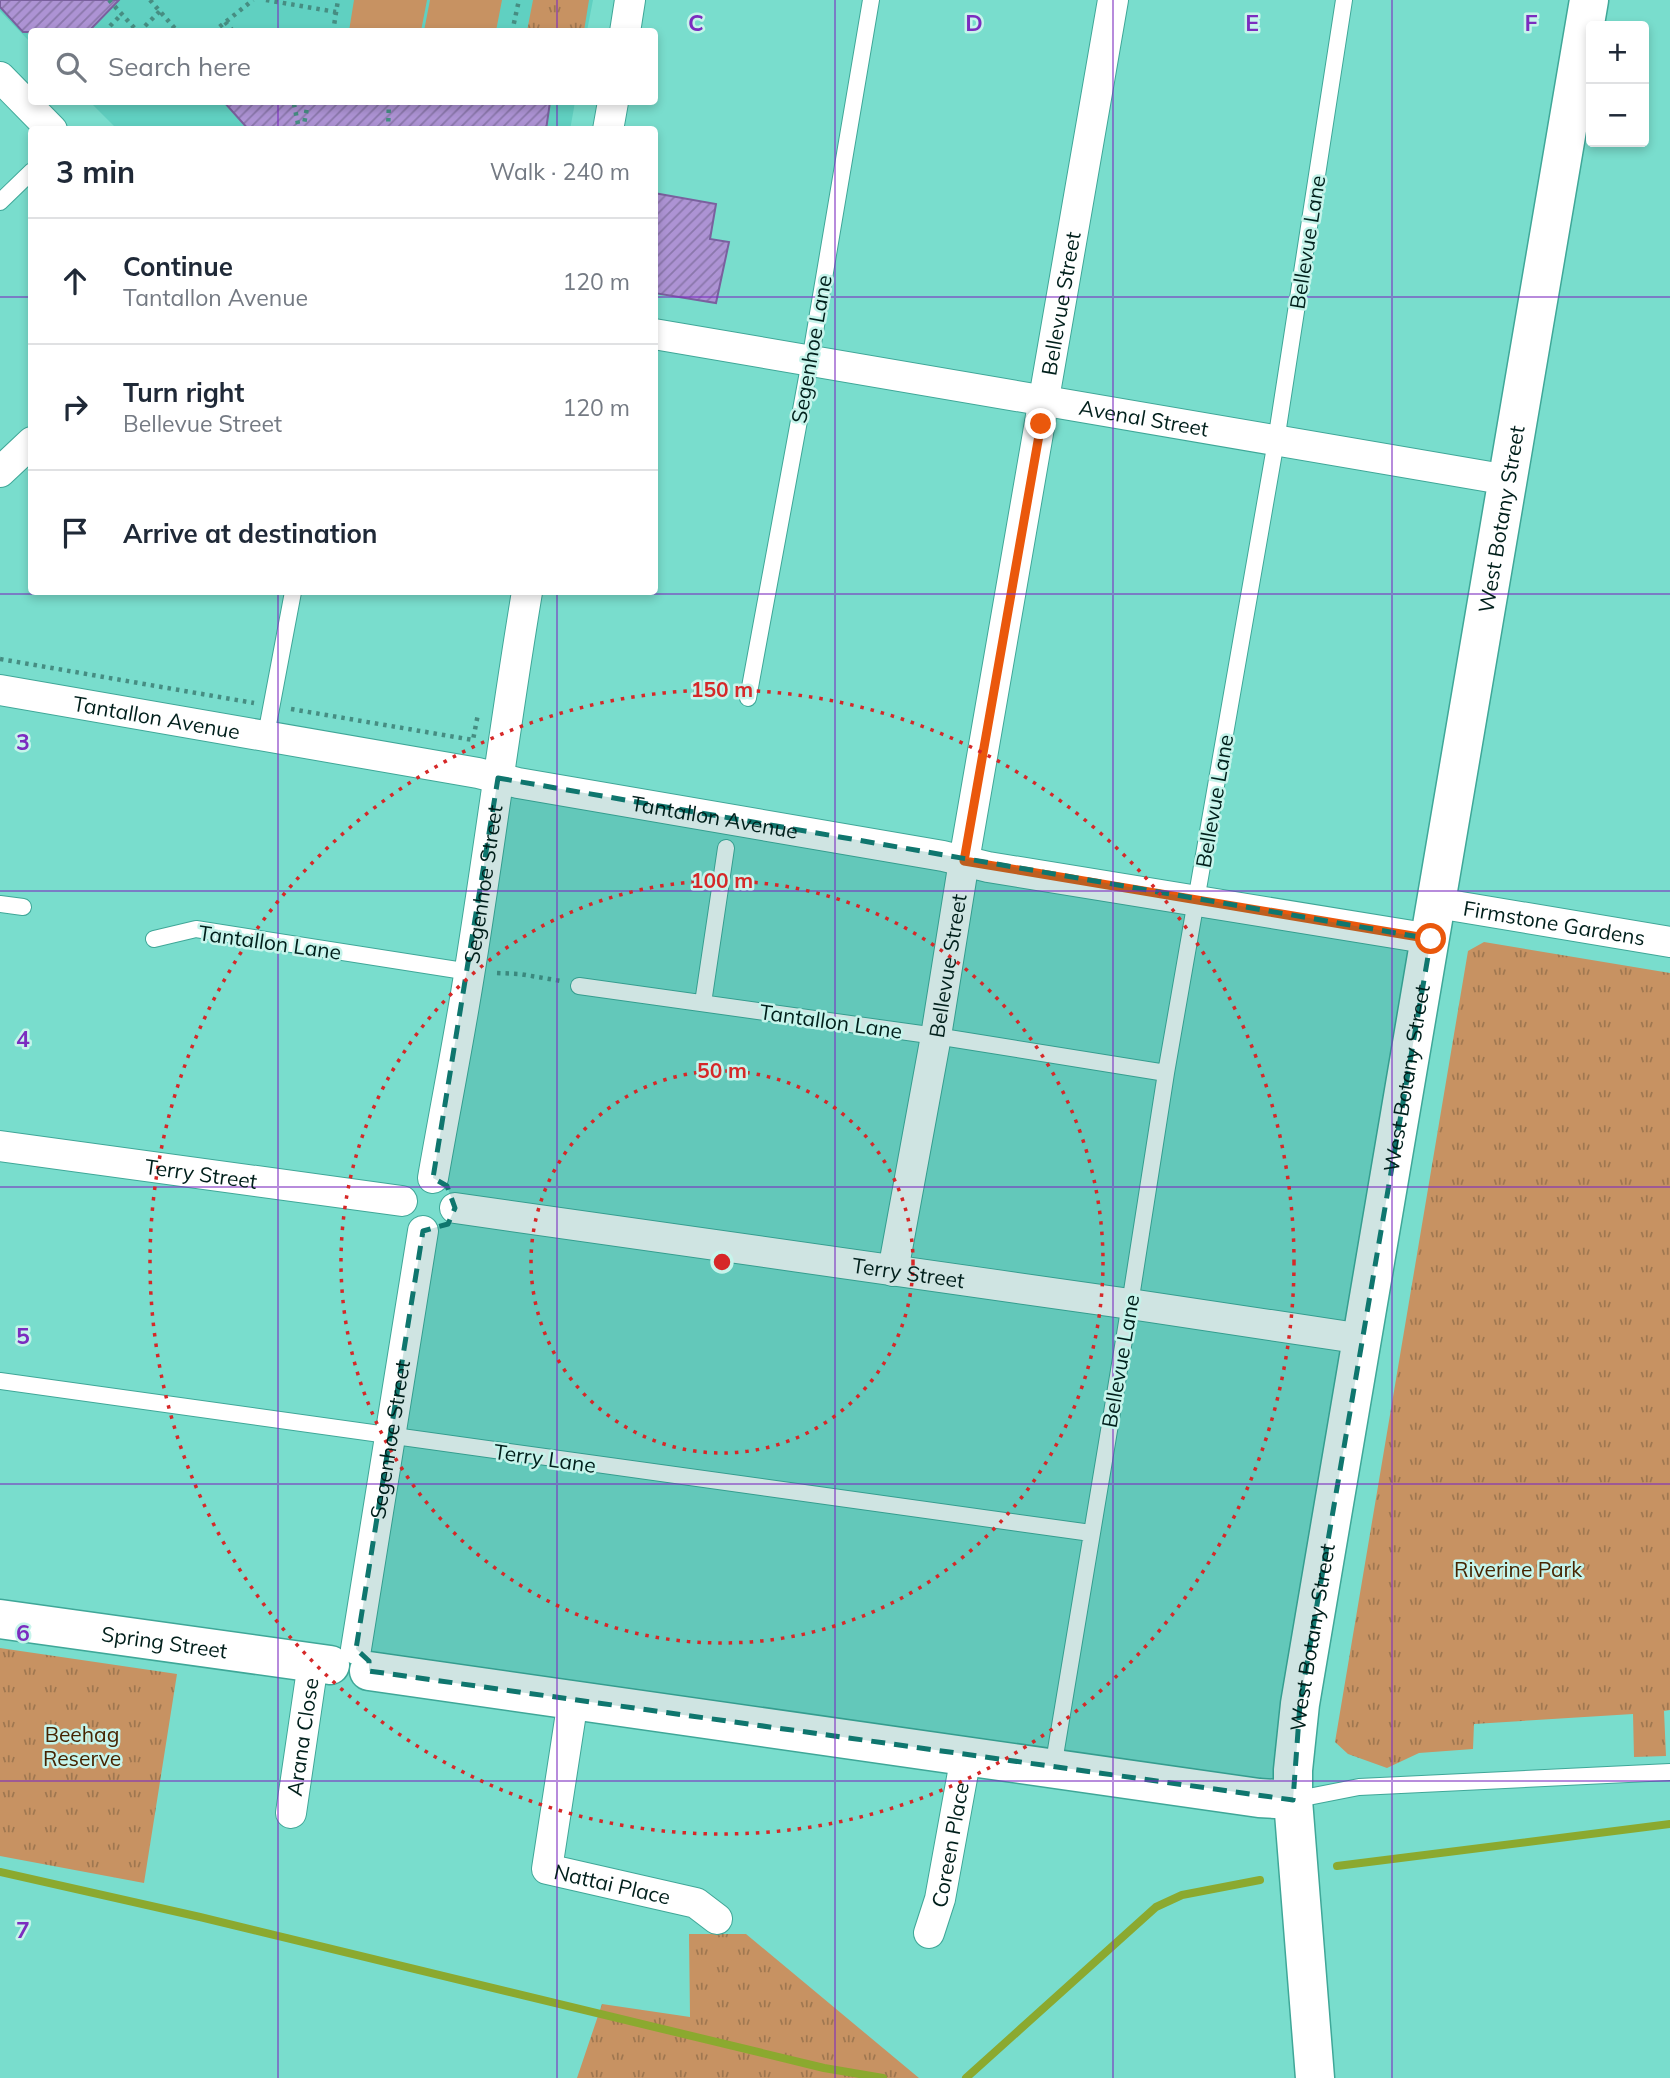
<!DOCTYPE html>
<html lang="en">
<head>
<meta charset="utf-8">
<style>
	body { margin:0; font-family:Mulish,sans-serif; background:#f2f2f3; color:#1f2937 }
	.controls { position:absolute; right:21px; top:21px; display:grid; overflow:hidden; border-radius:7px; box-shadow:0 4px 10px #0003 }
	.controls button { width:63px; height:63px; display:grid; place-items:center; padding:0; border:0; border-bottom:2px solid #e0e1e3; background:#fff; color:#1f2937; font:35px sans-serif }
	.stop { position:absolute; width:21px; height:21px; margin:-16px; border:5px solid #ea580c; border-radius:50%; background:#fff }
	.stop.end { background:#ea580c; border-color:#fff; box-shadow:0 2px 7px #0008 }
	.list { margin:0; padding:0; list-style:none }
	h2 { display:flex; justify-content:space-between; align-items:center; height:91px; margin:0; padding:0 28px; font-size:30px }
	h2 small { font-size:23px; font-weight:400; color:#747a83 }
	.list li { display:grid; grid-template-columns:46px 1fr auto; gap:21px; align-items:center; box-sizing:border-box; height:126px; padding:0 28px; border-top:2px solid #e0e1e3 }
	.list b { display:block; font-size:26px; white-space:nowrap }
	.list p { margin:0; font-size:23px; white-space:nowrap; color:#747a83 }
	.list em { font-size:23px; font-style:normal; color:#747a83 }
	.icon { flex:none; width:38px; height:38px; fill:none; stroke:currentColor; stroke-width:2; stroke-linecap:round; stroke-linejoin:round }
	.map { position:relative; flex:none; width:1670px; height:2078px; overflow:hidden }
	.search { position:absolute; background:#fff; box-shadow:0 4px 10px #0003; left:28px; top:28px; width:630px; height:77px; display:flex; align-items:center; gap:18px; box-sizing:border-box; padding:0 24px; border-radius:7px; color:#747a83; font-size:26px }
	.panel { position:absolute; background:#fff; box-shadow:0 4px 10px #0003; left:28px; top:126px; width:630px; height:469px; border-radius:7px }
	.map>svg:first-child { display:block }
	.built { fill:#60d0c1 }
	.park { fill:url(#park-tufts) }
	.pitch { fill:#c79262 }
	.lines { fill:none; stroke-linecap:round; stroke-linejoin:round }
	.stream { stroke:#8ba92f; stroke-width:8 }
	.building { fill:url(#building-hatch); stroke:#7a609e; stroke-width:2 }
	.lane-casing { stroke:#3fa798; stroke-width:18 }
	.street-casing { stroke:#3fa798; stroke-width:32 }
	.secondary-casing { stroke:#3fa798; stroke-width:41 }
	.path { stroke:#468d82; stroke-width:4.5; stroke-dasharray:3.5 5; stroke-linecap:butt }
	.lane { stroke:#fff; stroke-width:16 }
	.street { stroke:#fff; stroke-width:30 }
	.secondary { stroke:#fff; stroke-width:38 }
	.route { stroke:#ea580c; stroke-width:9 }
	.marked { fill:#0f766e; fill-opacity:0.2; stroke:#0f766e; stroke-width:5; stroke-dasharray:14 9; stroke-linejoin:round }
	.grid { fill:none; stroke:#7b2cbf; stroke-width:2; stroke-opacity:0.55 }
	.ring { fill:none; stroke:#d62828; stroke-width:3.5; stroke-dasharray:3.5 7 }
	.labels { text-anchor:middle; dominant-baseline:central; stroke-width:5; stroke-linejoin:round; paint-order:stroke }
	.street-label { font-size:21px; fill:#001f1b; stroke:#c6f4eb }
	.park-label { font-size:21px; fill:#452300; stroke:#c6f4eb }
	.grid-label { font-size:23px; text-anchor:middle; font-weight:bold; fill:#7b2cbf; stroke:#c6f4eb; stroke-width:5; stroke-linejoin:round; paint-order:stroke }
	.centre { fill:#d62828; stroke:#c6f4eb; stroke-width:3.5 }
	.ring-label { font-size:21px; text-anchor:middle; font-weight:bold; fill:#d62828; stroke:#c6f4eb; stroke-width:5; stroke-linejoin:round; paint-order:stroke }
</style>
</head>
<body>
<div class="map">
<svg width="1670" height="2078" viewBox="0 0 1670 2078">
	<defs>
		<pattern id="park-tufts" width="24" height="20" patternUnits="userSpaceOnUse" patternTransform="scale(1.75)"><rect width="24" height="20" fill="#c79262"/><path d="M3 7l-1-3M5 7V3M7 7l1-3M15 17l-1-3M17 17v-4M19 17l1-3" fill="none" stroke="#9f7750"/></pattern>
		<pattern id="building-hatch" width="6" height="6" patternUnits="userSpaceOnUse" patternTransform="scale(1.75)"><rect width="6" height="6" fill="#ad93d4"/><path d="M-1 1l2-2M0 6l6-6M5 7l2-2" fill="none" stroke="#8a77ab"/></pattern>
	</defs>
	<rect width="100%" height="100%" fill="#79ddcd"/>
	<!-- built -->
	<path class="built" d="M 0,0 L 593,0 L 587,31 L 32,32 L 31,43 L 0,11 Z
		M 90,102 L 575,102 L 570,130 L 117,129 Z"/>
	<!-- park -->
	<path class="park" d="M 533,0 L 589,0 L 584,31 L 527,31 Z
		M 1484,942 L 1670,973 L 1670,1710 L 1664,1711 L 1666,1756 L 1634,1757 L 1633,1714 L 1474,1724 L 1473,1749 L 1419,1753 L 1387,1768 L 1348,1754 L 1335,1742 L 1468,951 Z
		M 0,1648 L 177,1674 L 144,1883 L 0,1856 Z
		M 689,1934 L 746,1934 L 919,2078 L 577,2078 L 602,2004 L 690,2017 Z"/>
	<!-- pitch -->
	<path class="pitch" d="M 354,0 L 427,0 L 421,31 L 349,31 Z
		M 430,0 L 502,0 L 496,31 L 424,31 Z"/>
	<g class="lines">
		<!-- stream -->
		<path class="stream" d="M 1337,1866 L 1670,1824
			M 0,1872 L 200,1917 L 824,2068 L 883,2078
			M 966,2078 L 1156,1907 L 1182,1895 L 1260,1880"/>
	</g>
	<!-- building -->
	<path class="building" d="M 0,0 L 119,0 L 88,32 L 23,32 L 0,7 Z
		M 224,102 L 550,102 L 546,130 L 249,130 Z
		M 654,193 L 716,204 L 710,239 L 729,242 L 716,303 L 654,293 Z"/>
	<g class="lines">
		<defs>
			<path id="lane" d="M 0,202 L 32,171
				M 748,698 L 810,361 L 871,0
				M 266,735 L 293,592
				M 0,904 L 23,907
				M 154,939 L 196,929 L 470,972
				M 579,986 L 936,1036 L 1166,1073
				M 703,1003 L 726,848
				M 0,1381 L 1091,1533
				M 1053,1768 L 1130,1304 L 1166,1073 L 1276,441 L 1344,0
				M 1293,1800 L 1359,1787 L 1670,1772"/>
			<g id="street">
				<path d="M 625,32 L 630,0"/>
				<path d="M 0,77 L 52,130"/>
				<path d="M 608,130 L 613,102"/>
				<path id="s1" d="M 654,334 L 1508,480"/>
				<path d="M 0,472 L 32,442"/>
				<path id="s2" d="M 0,690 L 478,773 L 518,783 L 943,856 L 988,867 L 1431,939"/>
				<path id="s3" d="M 1437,903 L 1670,942"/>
				<path id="s4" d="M 0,1146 L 402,1201"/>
				<path id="s5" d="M 433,1178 C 445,1109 459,1039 470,969 C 490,844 506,717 527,592"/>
				<path id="s6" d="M 455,1208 L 1130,1304 L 1363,1339"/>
				<path id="s7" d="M 893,1271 L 936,1036 L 964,861 L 1113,0"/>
				<path id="s8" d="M 356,1649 L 423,1231"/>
				<path id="s9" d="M 573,1700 L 547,1869 L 696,1903 L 717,1919"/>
				<path id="s10" d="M 291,1813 L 313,1663"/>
				<path id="s11" d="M 929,1933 L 940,1899 L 966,1756"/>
			</g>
			<g id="secondary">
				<path id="s12" d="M 0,1619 L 330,1665"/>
				<path d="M 369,1671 L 1259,1798 L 1293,1800"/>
				<path id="s13" d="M 1315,2078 L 1293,1800 L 1293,1770 L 1300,1704 L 1589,0"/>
			</g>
		</defs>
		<!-- lane casing -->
		<use href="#lane" class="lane-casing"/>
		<!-- street casing -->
		<use href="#street" class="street-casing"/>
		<!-- secondary casing -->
		<use href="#secondary" class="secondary-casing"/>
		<!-- path -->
		<path class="path" d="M 109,0 L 138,32
			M 150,0 L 178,32
			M 266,0 L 336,12
			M 225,22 L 234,32
			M 104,32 L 122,14
			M 139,32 L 160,11
			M 213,32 L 253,0
			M 333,32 L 338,0
			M 512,32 L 519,0
			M 292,130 L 298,124 L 294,104 L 297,102
			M 303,130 L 308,102
			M 388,130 L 389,102
			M 0,659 L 254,703
			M 291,709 L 473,740 L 478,714
			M 497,973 L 520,974 L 561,981"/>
		<!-- lane -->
		<use href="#lane" class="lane"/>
		<!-- street -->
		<use href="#street" class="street"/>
		<!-- secondary -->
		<use href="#secondary" class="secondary"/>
	</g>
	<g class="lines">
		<!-- route -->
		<path class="route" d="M 1041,424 L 964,861 L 1431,939"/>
	</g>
	<!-- marked area -->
	<path class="marked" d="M 498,778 L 1431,939 L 1300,1704 L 1293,1800 L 369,1671 L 369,1661 L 356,1649 L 422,1237 L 423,1231 L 448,1224 L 455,1208 L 447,1186 L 433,1178 Z"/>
	<!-- grid -->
	<path class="grid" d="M 278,0 L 278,32M 557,0 L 557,32M 835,0 L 835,2078M 1113,0 L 1113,2078M 1392,0 L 1392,2078M 278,102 L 278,130M 557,102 L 557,130M 0,297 L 32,297M 654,297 L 1670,297M 278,592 L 278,2078M 557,592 L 557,2078M 0,594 L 1670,594M 0,891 L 1670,891M 0,1187 L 1670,1187M 0,1484 L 1670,1484M 0,1781 L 1670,1781"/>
	<!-- distance rings -->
	<g class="ring">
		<circle cx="722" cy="1262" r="191"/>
		<circle cx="722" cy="1262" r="381"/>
		<circle cx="722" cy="1262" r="572"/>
	</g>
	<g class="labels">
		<!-- street labels -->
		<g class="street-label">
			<text transform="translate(1307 242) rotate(-81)">Bellevue Lane</text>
			<text stroke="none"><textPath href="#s7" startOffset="982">Bellevue Street</textPath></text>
			<text transform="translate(811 349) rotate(-80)">Segenhoe Lane</text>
			<text stroke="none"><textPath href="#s1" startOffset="497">Avenal Street</textPath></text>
			<text stroke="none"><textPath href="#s13" startOffset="1577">West Botany Street</textPath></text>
			<text stroke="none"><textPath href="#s2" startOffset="159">Tantallon Avenue</textPath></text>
			<text transform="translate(1214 801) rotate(-80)">Bellevue Lane</text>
			<text stroke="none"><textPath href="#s2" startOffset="726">Tantallon Avenue</textPath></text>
			<text stroke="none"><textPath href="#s5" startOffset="298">Segenhoe Street</textPath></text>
			<text stroke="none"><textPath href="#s3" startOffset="119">Firmstone Gardens</textPath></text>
			<text transform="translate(270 942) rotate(8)">Tantallon Lane</text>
			<text stroke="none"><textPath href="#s7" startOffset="310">Bellevue Street</textPath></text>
			<text transform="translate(831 1021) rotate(8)">Tantallon Lane</text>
			<text stroke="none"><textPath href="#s13" startOffset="1010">West Botany Street</textPath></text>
			<text stroke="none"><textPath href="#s4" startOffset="203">Terry Street</textPath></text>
			<text stroke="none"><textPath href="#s6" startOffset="458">Terry Street</textPath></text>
			<text transform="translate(1120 1361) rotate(-80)">Bellevue Lane</text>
			<text stroke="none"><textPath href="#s8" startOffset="212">Segenhoe Street</textPath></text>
			<text transform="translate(545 1458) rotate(8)">Terry Lane</text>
			<text stroke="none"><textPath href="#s13" startOffset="443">West Botany Street</textPath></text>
			<text stroke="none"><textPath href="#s12" startOffset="166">Spring Street</textPath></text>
			<text stroke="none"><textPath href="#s10" startOffset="77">Arana Close</textPath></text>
			<text stroke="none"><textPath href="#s11" startOffset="91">Coreen Place</textPath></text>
			<text stroke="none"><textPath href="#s9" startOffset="238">Nattai Place</textPath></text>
		</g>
		<!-- park labels -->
		<g class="park-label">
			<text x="1518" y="1569">Riverine Park</text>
			<text x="82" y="1734">Beehag<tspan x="82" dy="24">Reserve</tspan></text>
		</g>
	</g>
	<g class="grid-label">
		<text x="696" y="31">C</text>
		<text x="974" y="31">D</text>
		<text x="1252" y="31">E</text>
		<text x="1531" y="31">F</text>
		<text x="23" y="750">3</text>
		<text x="23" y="1047">4</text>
		<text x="23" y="1344">5</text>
		<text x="23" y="1641">6</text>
		<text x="23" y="1938">7</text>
	</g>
	<circle cx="722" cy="1262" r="10" class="centre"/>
	<g class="ring-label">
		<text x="722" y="697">150 m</text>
		<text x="722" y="888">100 m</text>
		<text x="722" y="1078">50 m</text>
	</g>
</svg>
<div class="controls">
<button>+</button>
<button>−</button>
</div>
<div class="stop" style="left:1431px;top:939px"></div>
<div class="stop end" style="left:1041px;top:424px"></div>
<div class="search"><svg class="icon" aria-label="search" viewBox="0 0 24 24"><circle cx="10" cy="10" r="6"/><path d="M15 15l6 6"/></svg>Search here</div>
<section class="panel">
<h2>3 min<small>Walk · 240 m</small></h2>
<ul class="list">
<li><svg class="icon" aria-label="ahead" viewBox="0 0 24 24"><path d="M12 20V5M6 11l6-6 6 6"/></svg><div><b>Continue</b><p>Tantallon Avenue</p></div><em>120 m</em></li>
<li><svg class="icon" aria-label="right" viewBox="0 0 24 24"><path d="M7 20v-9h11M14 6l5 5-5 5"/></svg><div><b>Turn right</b><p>Bellevue Street</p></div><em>120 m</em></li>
<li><svg class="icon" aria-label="arrive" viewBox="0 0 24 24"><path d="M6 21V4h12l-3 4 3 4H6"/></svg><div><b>Arrive at destination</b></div></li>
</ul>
</section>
</div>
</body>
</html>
